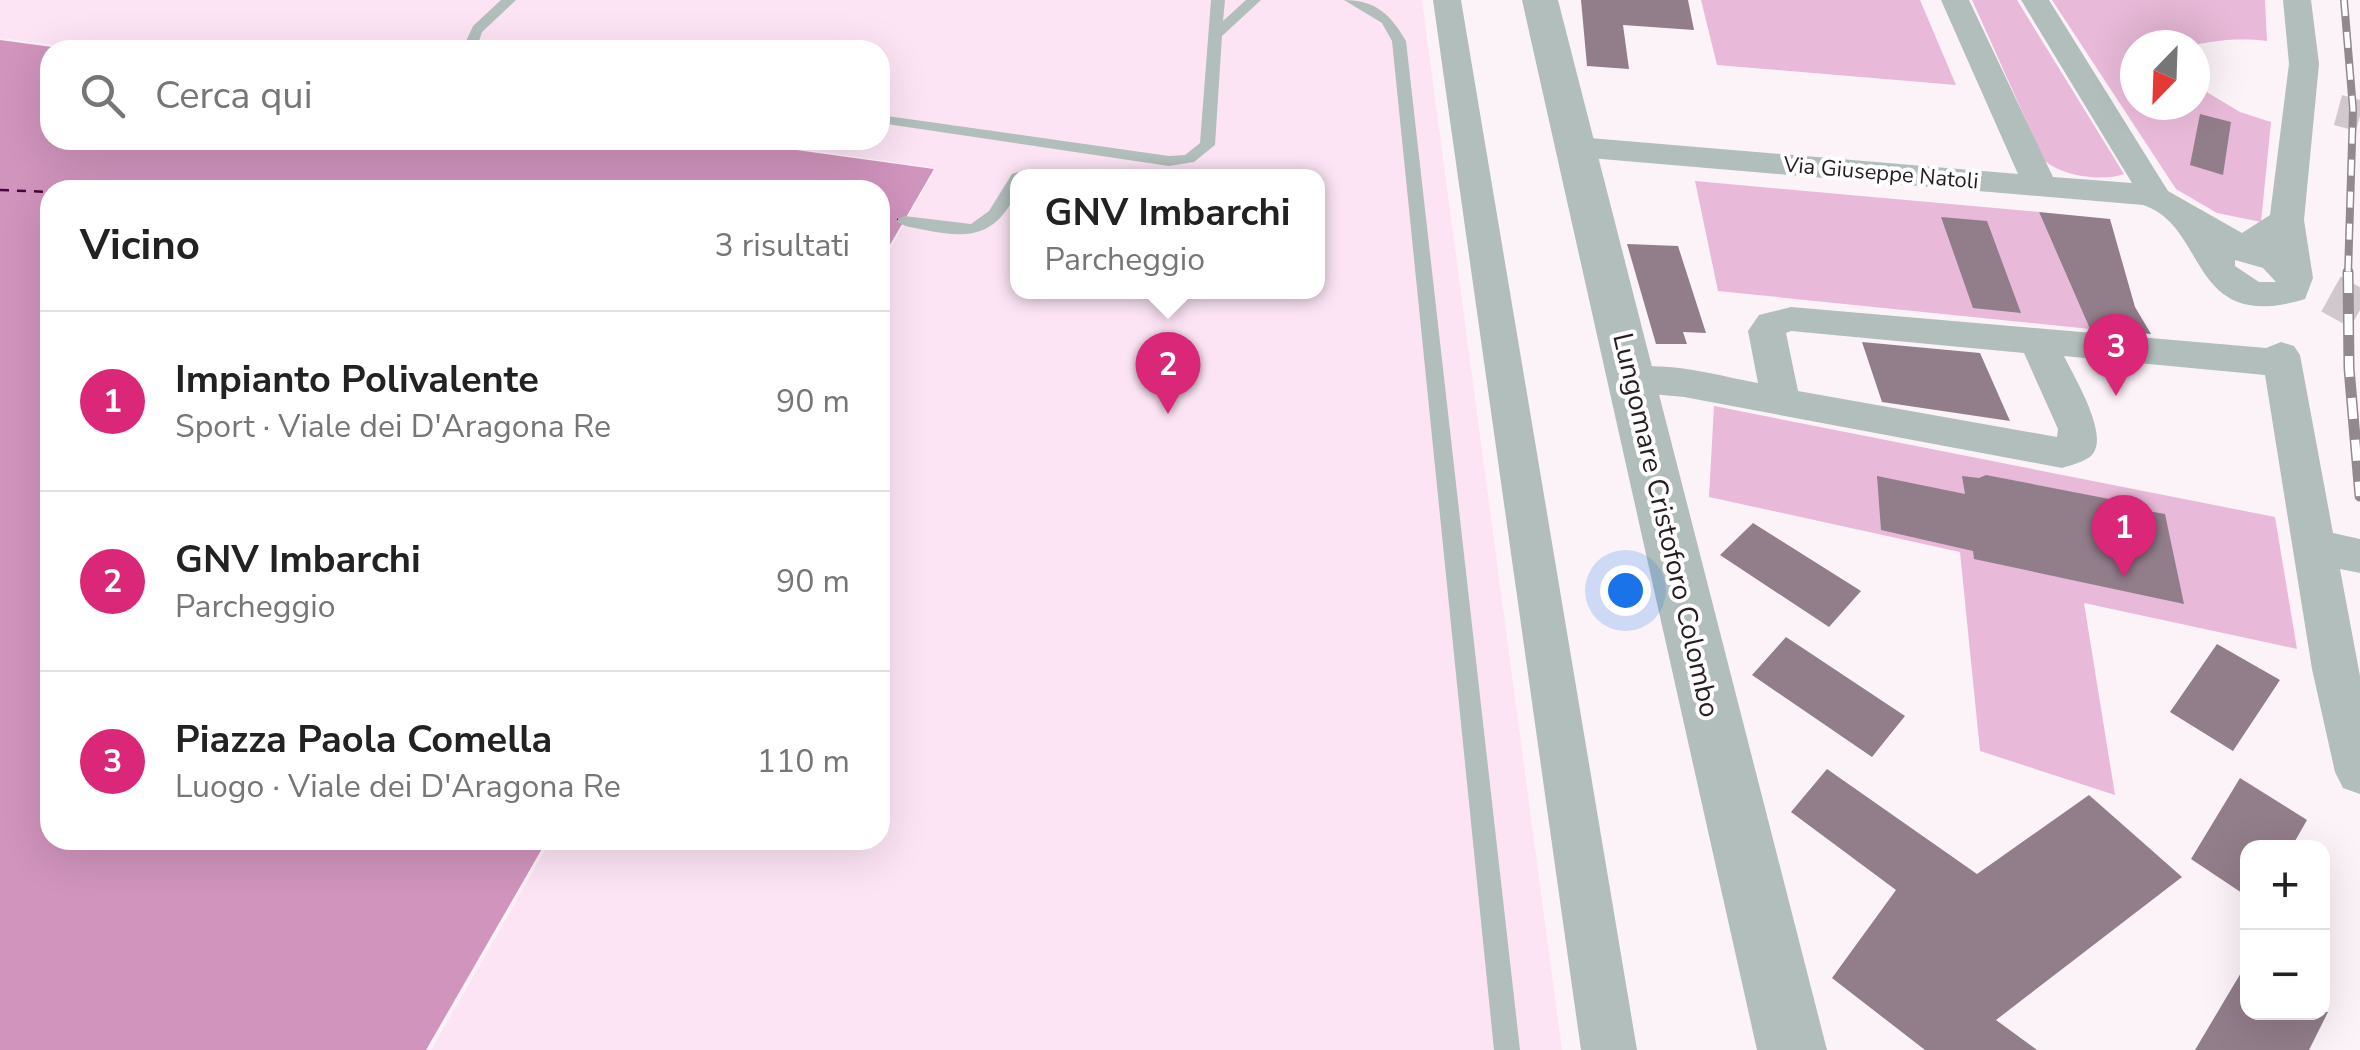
<!DOCTYPE html>
<html lang="it">
<head>
<meta charset="utf-8">
<style>
	body { margin:0; font-family:"Nunito Sans",sans-serif; background:#f2f2f2; color:#222 }
	.controls { position:absolute; right:30px; bottom:30px; display:grid; overflow:hidden; border-radius:20px; box-shadow:0 10px 40px #0002 }
	.controls button { width:90px; height:90px; display:grid; place-items:center; padding:0; border:0; border-bottom:2px solid #e0e0e0; background:#fff; color:#222; font:50px sans-serif }
	.compass { position:absolute; left:2120px; top:30px; width:90px; height:90px; border-radius:50%; background:#fff; box-shadow:0 10px 40px #0002; rotate:203deg }
	.you { position:absolute; left:1625px; top:590px; width:35px; height:35px; margin:-25px; border:8px solid #fff; border-radius:50%; background:#1a73e8; box-shadow:0 0 0 15px #1a73e833 }
	.badge { display:grid; place-items:center; width:65px; height:65px; border-radius:50%; background:#db2777; color:#fff; font-size:32px; font-weight:700 }
	.pin { position:absolute; translate:-50% -82px; filter:drop-shadow(0 2px 5px #0008) }
	.pin::after { content:''; position:absolute; top:52px; width:35px; height:30px; background:inherit; clip-path:polygon(0 0,100% 0,50% 100%) }
	.popup { position:absolute; left:1010px; top:169px; width:315px; height:130px; box-sizing:border-box; display:grid; place-content:center; border-radius:20px; background:#fff; filter:drop-shadow(0 2px 8px #0005); font-size:32px; white-space:nowrap; color:#767676 }
	.popup b { font-size:38px; color:#222 }
	.popup::after { content:''; position:absolute; left:50%; top:100%; margin-left:-20px; border:20px solid transparent; border-top-color:#fff }
	.list { margin:0; padding:0; list-style:none }
	h2 { display:flex; justify-content:space-between; align-items:center; height:130px; margin:0; padding:0 40px; font-size:42px }
	h2 small { font-size:32px; font-weight:400; color:#767676 }
	.list li { display:grid; grid-template-columns:65px 1fr auto; gap:30px; align-items:center; box-sizing:border-box; height:180px; padding:0 40px; border-top:2px solid #e0e0e0 }
	.list b { display:block; font-size:38px; white-space:nowrap }
	.list p { margin:0; font-size:32px; white-space:nowrap; color:#767676 }
	.list em { font-size:32px; font-style:normal; color:#767676 }
	.icon { flex:none; width:55px; height:55px; fill:none; stroke:currentColor; stroke-width:2; stroke-linecap:round; stroke-linejoin:round }
	.map { position:relative; flex:none; width:2360px; height:1050px; overflow:hidden }
	.search { position:absolute; background:#fff; box-shadow:0 10px 40px #0002; left:40px; top:40px; width:850px; height:110px; display:flex; align-items:center; gap:25px; box-sizing:border-box; padding:0 35px; border-radius:30px; color:#767676; font-size:38px }
	.panel { position:absolute; background:#fff; box-shadow:0 10px 40px #0002; left:40px; top:180px; width:850px; height:670px; border-radius:30px }
	.map>svg:first-child { display:block }
	.built { fill:#fce4f4; fill-rule:evenodd }
	.green { fill:#e8b9d8 }
	.water { fill:#d194bd }
	.lines { fill:none; stroke-linecap:round; stroke-linejoin:round }
	.ferry { stroke:#4d033d; stroke-width:2.5; stroke-dasharray:9 8; stroke-linecap:butt }
	.building { fill:#927d8a }
	.minor-tunnel-far1 { stroke:#d1c8ce; stroke-width:31; stroke-dasharray:31 16; stroke-linecap:butt }
	.minor-tunnel { stroke:#d1c8ce; stroke-width:40; stroke-dasharray:40 20; stroke-linecap:butt }
	.service { fill:#b2bebb; fill-rule:evenodd }
	.minor { fill:#b2bebb; fill-rule:evenodd }
	.tertiary { fill:#b2bebb; fill-rule:evenodd }
	.rail-far1-casing { stroke:#92898f; stroke-width:8 }
	.rail-casing { stroke:#92898f; stroke-width:11 }
	.rail-far1 { stroke:#fff; stroke-width:5; stroke-dasharray:16; stroke-linecap:butt }
	.rail { stroke:#fff; stroke-width:8; stroke-dasharray:21; stroke-linecap:butt }
	.labels { text-anchor:middle; dominant-baseline:central; stroke-width:8; stroke-linejoin:round; paint-order:stroke }
	.far-street-label { font-size:22px; fill:#261d23; stroke:#fff }
	.street-label { font-size:28px; fill:#261d23; stroke:#fff }
</style>
</head>
<body>
<div class="map">
<svg width="2360" height="1050" viewBox="0 0 2360 1050">
	<rect width="100%" height="100%" fill="#fcf3f9"/>
	<!-- built -->
	<path class="built" d="M 0,0 L 1422,0 L 1562,1050 L 431,1050 L 551,840 L 880,840 L 880,267 L 936,168 L 737,140 L 880,140 L 880,50 L 86,50 L 0,38 ZM 1018,176 L 1318,176 L 1318,292 L 1018,292 Z"/>
	<!-- green -->
	<path class="green" d="M 1701,0 L 1920,0 L 1956,85 L 1717,65 Z
		M 1972,0 L 2017,0 L 2124,174 C 2102,182 2061,176 2044,160 Z
		M 2052,0 L 2265,0 L 2267,41 C 2239,38 2220,40 2193,45 C 2175,48 2154,45 2135,45 L 2135,105 L 2195,105 L 2195,85 L 2240,112 L 2271,122 L 2261,222 L 2217,213 L 2176,189 Z
		M 1695,181 L 2039,212 L 2090,329 L 1718,291 Z
		M 1714,406 L 2275,517 L 2297,649 L 2084,603 L 2115,795 L 1980,751 L 1960,552 L 1709,497 Z"/>
	<!-- water -->
	<path class="water" d="M 0,40 L 75,50 L 50,50 L 50,140 L 724,140 L 934,169 L 880,262 L 880,190 L 50,190 L 50,840 L 547,840 L 426,1050 L 0,1050 Z"/>
	<g class="lines">
		<!-- ferry -->
		<path class="ferry" d="M 0,190 L 50,192
			M 880,220 L 898,220"/>
	</g>
	<!-- building -->
	<path class="building" d="M 1581,0 L 1688,0 L 1694,30 L 1623,25 L 1629,69 L 1587,66 Z
		M 2200,114 L 2231,122 L 2223,175 L 2190,165 Z
		M 2039,212 L 2110,219 L 2135,307 L 2151,334 L 2090,329 Z
		M 1941,217 L 1987,221 L 2021,313 L 1973,308 Z
		M 1627,244 L 1678,246 L 1706,333 L 1683,332 L 1687,344 L 1656,344 Z
		M 1862,342 L 1980,353 L 2010,421 L 1882,402 Z
		M 1986,475 L 2140,505 L 2148,511 L 2165,514 L 2184,604 L 1974,559 L 1973,551 L 1881,530 L 1877,476 L 1965,494 L 1962,476 L 1979,478 Z
		M 1753,523 L 1861,591 L 1829,627 L 1720,555 Z
		M 1786,637 L 1905,716 L 1872,757 L 1752,675 Z
		M 2217,644 L 2280,680 L 2233,751 L 2170,712 Z
		M 1827,769 L 1977,874 L 2089,795 L 2182,877 L 1996,1020 L 2037,1050 L 1925,1050 L 1832,978 L 1896,890 L 1791,812 Z
		M 2240,778 L 2307,820 L 2291,848 L 2248,848 L 2248,897 L 2191,859 Z
		M 2248,961 L 2248,1012 L 2328,1012 L 2309,1050 L 2195,1050 Z"/>
	<g class="lines">
		<!-- minor-tunnel-far1 -->
		<path class="minor-tunnel-far1" d="M 2338,110 L 2360,116"/>
		<!-- minor-tunnel -->
		<path class="minor-tunnel" d="M 2331,294 L 2360,310"/>
		<!-- service -->
		<path class="service" d="M 501,0 L 516,0 L 482,32 L 476,50 L 462,50 L 473,26 Z
			M 1211,0 L 1225,0 L 1223,21 L 1246,0 L 1261,0 L 1222,36 L 1215,145 L 1194,162 L 1169,166 L 880,123 L 880,115 L 1169,156 L 1185,155 L 1200,143 Z
			M 1344,0 C 1376,0 1391,15 1406,41 L 1520,1050 L 1494,1050 L 1392,41 L 1382,23 Z
			M 1018,172 L 1025,176 L 1018,176 C 1018,192 1014,200 1005,212 C 984,240 956,236 925,230 C 915,228 904,227 896,221 L 904,216 L 971,224 L 989,211 L 1012,174 Z"/>
		<!-- minor -->
		<path class="minor" d="M 1433,0 L 1461,0 L 1637,1050 L 1581,1050 Z
			M 1941,0 L 1969,0 L 2053,177 L 2132,183 L 2021,0 L 2049,0 L 2168,191 L 2242,233 L 2270,215 L 2289,64 L 2283,0 L 2311,0 L 2319,64 L 2304,220 L 2313,278 L 2305,299 C 2187,335 2209,226 2143,205 L 1578,157 L 1567,154 L 1562,147 L 1567,140 L 1578,137 L 2018,174 ZM 2235,260 L 2263,268 L 2276,282 L 2259,282 L 2235,266 Z
			M 1791,307 L 2266,348 L 2281,342 L 2294,346 L 2300,355 L 2333,533 L 2360,539 L 2360,573 L 2340,569 L 2360,676 L 2360,794 L 2343,788 L 2335,772 L 2312,669 L 2265,375 L 2064,356 C 2074,377 2110,435 2092,455 C 2085,462 2071,465 2062,468 L 1684,397 L 1617,391 L 1612,381 L 1617,371 C 1661,358 1714,375 1758,383 L 1748,331 L 1759,315 ZM 1791,331 L 2024,353 L 2058,429 L 2057,437 L 1798,391 L 1786,333 Z"/>
		<!-- tertiary -->
		<path class="tertiary" d="M 1522,0 L 1558,0 L 1827,1050 L 1757,1050 Z"/>
		<defs>
			<path id="rail-far1" d="M 2344,0 L 2353,109 L 2348,275"/>
			<path id="rail" d="M 2348,272 L 2349,368 L 2360,496"/>
		</defs>
		<!-- rail-far1 casing -->
		<use href="#rail-far1" class="rail-far1-casing"/>
		<!-- rail casing -->
		<use href="#rail" class="rail-casing"/>
		<!-- rail-far1 -->
		<use href="#rail-far1" class="rail-far1"/>
		<!-- rail -->
		<use href="#rail" class="rail"/>
	</g>
	<g class="labels">
		<!-- far-street labels -->
		<g class="far-street-label">
			<text transform="translate(1881 173) rotate(5)">Via Giuseppe Natoli</text>
		</g>
		<!-- street labels -->
		<g class="street-label">
			<text transform="translate(1666 525) rotate(77)">Lungomare Cristoforo Colombo</text>
		</g>
	</g>
</svg>
<div class="controls">
<button>+</button>
<button>−</button>
</div>
<svg class="compass" viewBox="-18 -18 36 36"><path d="M0-13l5 13h-10z" fill="#e53935"/><path d="M0 13l5-13h-10z" fill="#767676"/></svg>
<div class="you"></div>
<div class="pin badge" style="left:2124px;top:577px">1</div>
<div class="pin badge" style="left:1168px;top:414px">2</div>
<div class="popup"><b>GNV Imbarchi</b>Parcheggio</div>
<div class="pin badge" style="left:2116px;top:396px">3</div>
<div class="search"><svg class="icon" aria-label="search" viewBox="0 0 24 24"><circle cx="10" cy="10" r="6"/><path d="M15 15l6 6"/></svg>Cerca qui</div>
<section class="panel">
<h2>Vicino<small>3 risultati</small></h2>
<ul class="list">
<li><span class="badge">1</span><div><b>Impianto Polivalente</b><p>Sport · Viale dei D'Aragona Re</p></div><em>90 m</em></li>
<li><span class="badge">2</span><div><b>GNV Imbarchi</b><p>Parcheggio</p></div><em>90 m</em></li>
<li><span class="badge">3</span><div><b>Piazza Paola Comella</b><p>Luogo · Viale dei D'Aragona Re</p></div><em>110 m</em></li>
</ul>
</section>
</div>
</body>
</html>
